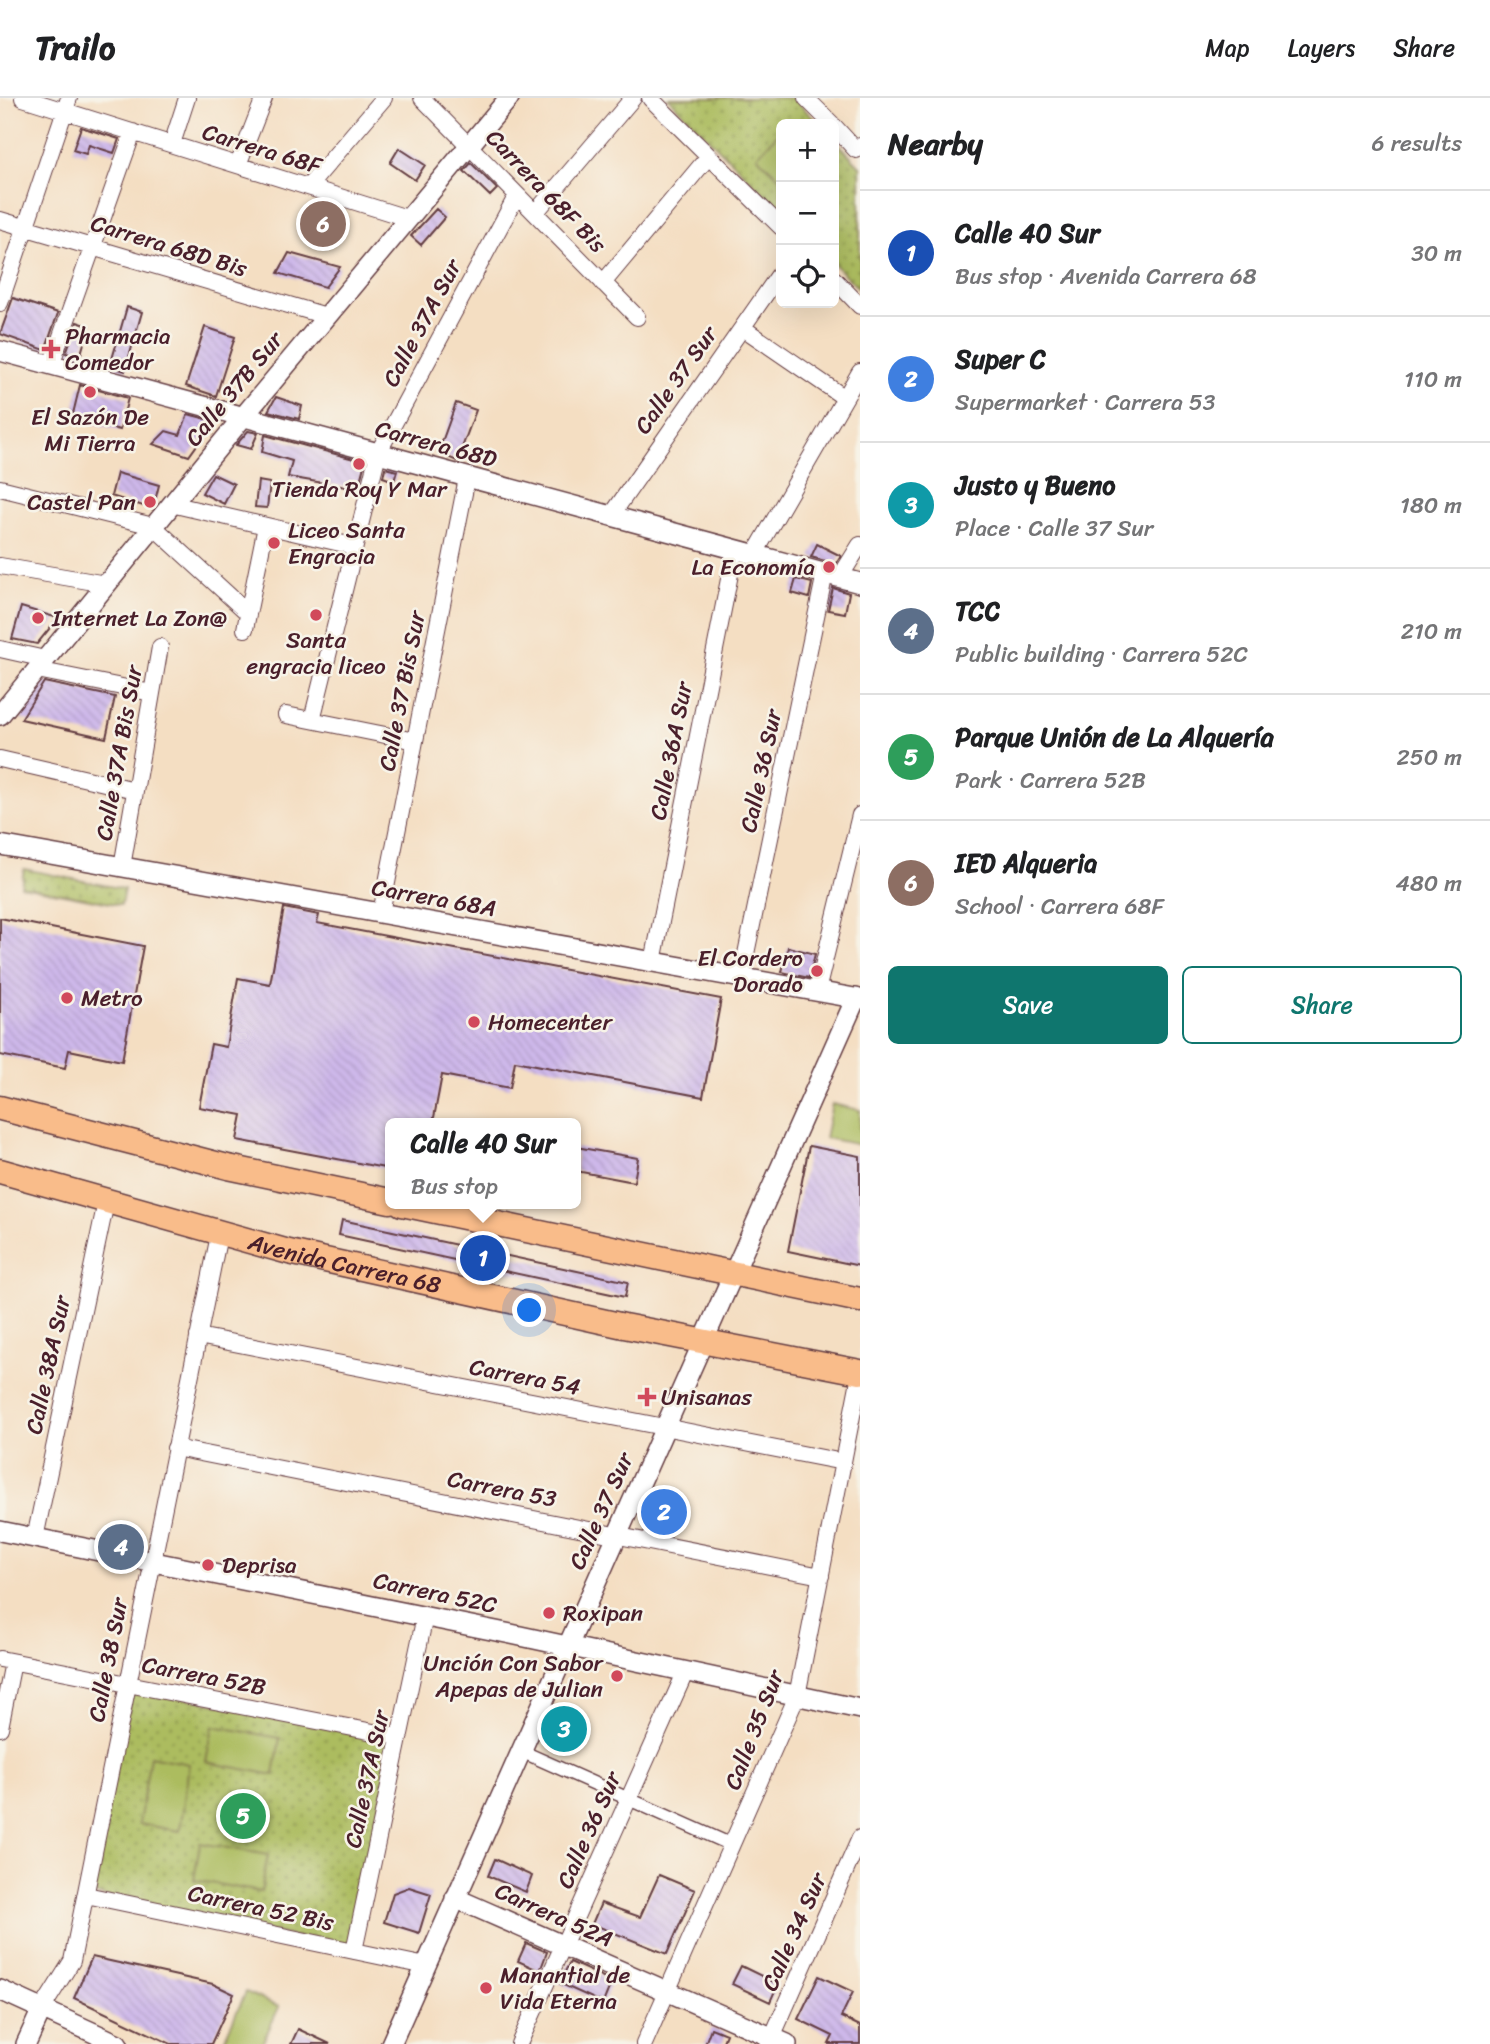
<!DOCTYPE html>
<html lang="en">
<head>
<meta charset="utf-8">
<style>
	body { margin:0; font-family:Sriracha,sans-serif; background:#f2f2f2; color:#202124 }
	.controls { position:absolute; right:21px; top:21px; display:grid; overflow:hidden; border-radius:10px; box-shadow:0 7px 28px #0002 }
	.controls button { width:63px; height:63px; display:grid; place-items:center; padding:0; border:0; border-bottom:2px solid #e0e0e0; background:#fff; color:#202124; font:35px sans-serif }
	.you { position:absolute; left:530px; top:1213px; width:24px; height:24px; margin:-18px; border:5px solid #fff; border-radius:50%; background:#1a73e8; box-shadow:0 0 0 10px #1a73e833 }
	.badge { display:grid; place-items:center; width:46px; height:46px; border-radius:50%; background:#0f766e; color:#fff; font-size:23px; font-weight:700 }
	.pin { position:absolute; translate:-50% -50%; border:4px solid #fff; box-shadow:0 2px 7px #0006 }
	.popup { position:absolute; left:385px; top:1020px; width:196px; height:91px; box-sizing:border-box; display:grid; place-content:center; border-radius:10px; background:#fff; filter:drop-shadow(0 2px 5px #0005); font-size:23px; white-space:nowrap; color:#757577 }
	.popup b { font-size:26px; color:#202124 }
	.popup::after { content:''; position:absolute; left:50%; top:100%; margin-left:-14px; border:14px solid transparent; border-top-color:#fff }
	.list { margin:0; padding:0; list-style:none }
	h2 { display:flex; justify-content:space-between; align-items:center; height:91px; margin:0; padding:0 28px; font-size:30px }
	h2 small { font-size:23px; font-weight:400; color:#757577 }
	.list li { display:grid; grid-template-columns:46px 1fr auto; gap:21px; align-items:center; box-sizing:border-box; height:126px; padding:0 28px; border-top:2px solid #e0e0e0 }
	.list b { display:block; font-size:26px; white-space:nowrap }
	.list p { margin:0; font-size:23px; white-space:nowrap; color:#757577 }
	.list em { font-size:23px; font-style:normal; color:#757577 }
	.actions { display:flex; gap:14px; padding:21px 28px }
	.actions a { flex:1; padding:16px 0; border:2px solid #0f766e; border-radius:10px; text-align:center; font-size:24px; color:#0f766e }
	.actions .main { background:#0f766e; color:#fff }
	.icon { flex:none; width:38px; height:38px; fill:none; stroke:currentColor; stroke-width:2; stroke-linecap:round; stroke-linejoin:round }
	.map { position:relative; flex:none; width:860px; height:1946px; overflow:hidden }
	header { display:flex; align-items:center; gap:42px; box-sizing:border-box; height:98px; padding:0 35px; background:#fff; border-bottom:2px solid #e0e0e0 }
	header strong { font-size:33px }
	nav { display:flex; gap:38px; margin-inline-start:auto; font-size:24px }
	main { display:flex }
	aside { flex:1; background:#fff }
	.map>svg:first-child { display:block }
	.grass { fill:url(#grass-dots); stroke:#7b6e45; stroke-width:2 }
	.garden { fill:#acbc5f; stroke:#7b6e45; stroke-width:2 }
	.building { fill:url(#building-back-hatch) }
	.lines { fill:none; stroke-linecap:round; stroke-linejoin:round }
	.pedestrian-casing { stroke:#643c42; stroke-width:15 }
	.minor-casing { stroke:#643c42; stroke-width:18 }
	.tertiary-casing { stroke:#643c42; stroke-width:22 }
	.primary-casing { stroke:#643c42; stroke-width:27 }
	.pedestrian { stroke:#fff; stroke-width:12 }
	.minor { stroke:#fff; stroke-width:16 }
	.tertiary { stroke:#fff; stroke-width:19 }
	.primary { stroke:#f9bc8a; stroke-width:24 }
	.poi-dot { fill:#d1495b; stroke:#f7f3e8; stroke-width:2.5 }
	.labels { text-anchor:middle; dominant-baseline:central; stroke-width:5; stroke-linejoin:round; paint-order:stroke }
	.street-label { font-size:23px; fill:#4a1f2b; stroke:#f7f3e8 }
	.poi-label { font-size:23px; fill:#4a1f2b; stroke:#f7f3e8; text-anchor:start }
</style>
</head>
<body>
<header>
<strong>Trailo</strong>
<nav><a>Map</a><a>Layers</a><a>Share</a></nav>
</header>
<main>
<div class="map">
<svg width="860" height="1946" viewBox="0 0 860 1946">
	<defs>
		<pattern id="grass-dots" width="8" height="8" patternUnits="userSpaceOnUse" patternTransform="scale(1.75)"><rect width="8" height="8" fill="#acbc5f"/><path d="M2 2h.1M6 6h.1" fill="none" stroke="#8e984f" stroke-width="1.8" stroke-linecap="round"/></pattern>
		<pattern id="building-back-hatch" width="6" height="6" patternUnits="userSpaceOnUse" patternTransform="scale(1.75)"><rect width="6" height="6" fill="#ceb8ea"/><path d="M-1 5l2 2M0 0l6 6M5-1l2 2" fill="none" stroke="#b29ec9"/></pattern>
	</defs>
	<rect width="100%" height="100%" fill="#f7f3e8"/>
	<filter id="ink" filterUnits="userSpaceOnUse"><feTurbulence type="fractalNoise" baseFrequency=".0143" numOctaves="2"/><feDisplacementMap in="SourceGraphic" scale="14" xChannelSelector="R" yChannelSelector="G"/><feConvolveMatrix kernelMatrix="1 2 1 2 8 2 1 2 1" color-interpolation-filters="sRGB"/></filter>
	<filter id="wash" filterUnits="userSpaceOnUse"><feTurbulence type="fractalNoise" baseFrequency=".00686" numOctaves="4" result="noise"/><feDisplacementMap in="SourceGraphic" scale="28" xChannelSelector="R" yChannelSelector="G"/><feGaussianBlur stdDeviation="1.57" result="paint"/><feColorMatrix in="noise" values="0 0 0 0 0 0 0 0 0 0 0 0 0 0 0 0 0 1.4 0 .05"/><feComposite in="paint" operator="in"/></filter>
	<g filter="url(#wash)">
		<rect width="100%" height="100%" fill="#f4dec2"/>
		<!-- grass -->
		<path class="grass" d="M 668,0 L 793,0 L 819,26 L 781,26 L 781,113 Z
			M 834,41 L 860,68 L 860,192 L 834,166 Z
			M 24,771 L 124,791 L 121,807 L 21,788 Z
			M 132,1590 L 396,1640 L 352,1851 L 89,1795 Z"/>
		<!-- garden -->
		<path class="garden" d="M 781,32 L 781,81 L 757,58 Z
			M 832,1006 L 860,1012 L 860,1047 L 825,1040 Z
			M 213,1628 L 280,1640 L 274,1677 L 206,1664 Z
			M 150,1658 L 189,1666 L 180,1733 L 139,1726 Z
			M 200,1745 L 268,1757 L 261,1794 L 194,1782 Z
			M 246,1894 L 279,1909 L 262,1946 L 222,1946 Z"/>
		<g id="blocks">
			<!-- building -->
			<path class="building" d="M 81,29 L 119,41 L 114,55 L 89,47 L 86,56 L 73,52 Z
				M 399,50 L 425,67 L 415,82 L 390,65 Z
				M 471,65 L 497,91 L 490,98 L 464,73 Z
				M 436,111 L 445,119 L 421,147 L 411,138 Z
				M 289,155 L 340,169 L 325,189 L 278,175 Z
				M 13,200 L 58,215 L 45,252 L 0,236 Z
				M 127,209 L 142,214 L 125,273 L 110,268 Z
				M 77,224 L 89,228 L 80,259 L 66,255 Z
				M 205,229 L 235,239 L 216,298 L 186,288 Z
				M 80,287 L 128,300 L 120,332 L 72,320 Z
				M 276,299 L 302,308 L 299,321 L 268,313 Z
				M 456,305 L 476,312 L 457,363 L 438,355 Z
				M 188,316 L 214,323 L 189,358 L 153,346 L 166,333 L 180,337 Z
				M 248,333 L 258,335 L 251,351 L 236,347 Z
				M 265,337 L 365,364 L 358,391 L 288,379 L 292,363 L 262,354 Z
				M 385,370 L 397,373 L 394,383 L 383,379 Z
				M 117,375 L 159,387 L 153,411 L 111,398 Z
				M 213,376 L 234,386 L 224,406 L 202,395 Z
				M 258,383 L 270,385 L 267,410 L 255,409 Z
				M 817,446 L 841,458 L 836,466 L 811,459 Z
				M 796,481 L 812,485 L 809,500 L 792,495 Z
				M 833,490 L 849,495 L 845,515 L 828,512 Z
				M 21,509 L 58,520 L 37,546 L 12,541 Z
				M 44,584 L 115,599 L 106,640 L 21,621 Z
				M 284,810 L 319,817 L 317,825 L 721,901 L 703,999 L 515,963 L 510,990 L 442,977 L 433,1025 L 390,1025 L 390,1071 L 237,1042 L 242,1017 L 199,1009 L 211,946 L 226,949 L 238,880 L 270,886 Z
				M 0,820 L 143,848 L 122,963 L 69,952 L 65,970 L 0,957 Z
				M 788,849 L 815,856 L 809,880 L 782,874 Z
				M 809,1048 L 860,1058 L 860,1168 L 788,1153 Z
				M 576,1049 L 638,1060 L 634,1084 L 576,1073 Z
				M 342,1122 L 628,1184 L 625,1199 L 339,1137 Z
				M 556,1615 L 583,1621 L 568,1652 L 546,1638 Z
				M 495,1761 L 532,1778 L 526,1794 L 488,1778 Z
				M 659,1777 L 695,1792 L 667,1856 L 592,1826 L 601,1805 L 640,1819 Z
				M 409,1789 L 431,1796 L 419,1835 L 384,1824 L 393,1795 Z
				M 526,1845 L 547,1854 L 540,1873 L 518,1863 Z
				M 92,1859 L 213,1886 L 234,1896 L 211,1946 L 171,1946 L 74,1900 Z
				M 570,1864 L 612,1883 L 603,1905 L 559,1885 Z
				M 741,1868 L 778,1886 L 770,1904 L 732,1886 Z
				M 819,1878 L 853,1894 L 841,1919 L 860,1928 L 860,1946 L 829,1946 L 833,1938 L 798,1921 Z
				M 711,1930 L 726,1936 L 722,1946 L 705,1946 Z
				M 298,1931 L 330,1946 L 291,1946 Z"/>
		</g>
	</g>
	<g filter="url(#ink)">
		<use href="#blocks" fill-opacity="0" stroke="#643c42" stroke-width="2"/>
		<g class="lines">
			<defs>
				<path id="pedestrian" d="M 521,1653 L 732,1747"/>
				<path id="minor" d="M 23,0 L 407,120
					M 422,0 L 637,219
					M 650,0 L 781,129
					M 806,0 L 832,26
					M 834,28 L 856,52 L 860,48
					M 172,46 L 187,0
					M 238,67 L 264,0
					M 308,89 L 384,0
					M 535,115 L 633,0
					M 0,122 L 326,218
					M 834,181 L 860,208
					M 603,185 L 709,58
					M 0,205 L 69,0
					M 743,230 L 845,300
					M 51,267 L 133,34
					M 0,390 L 153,428 L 248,515
					M 171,406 L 353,448
					M 611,418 L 781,174
					M 754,457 L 860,274
					M 0,468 L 106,486
					M 840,479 L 860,447
					M 245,531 L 266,428
					M 0,551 L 45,561
					M 37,572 L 152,595
					M 286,617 L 415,643
					M 312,622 L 378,355 L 517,97
					M 0,661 L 135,692
					M 122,769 L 160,549
					M 381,815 L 467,380
					M 653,864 L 735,451
					M 741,880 L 825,475
					M 817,893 L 860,717
					M 198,1238 L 843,1364
					M 175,1350 L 821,1478
					M 35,1440 L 106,1104
					M 0,1561 L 399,1639
					M 0,1630 L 13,1564
					M 86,1797 L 426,1868
					M 354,1853 L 425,1518
					M 42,1911 L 72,1863 L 219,1137
					M 519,1946 L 685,1575
					M 644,1946 L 797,1598 L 860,1277
					M 769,1946 L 860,1740"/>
				<path id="tertiary" d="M 0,253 L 860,485
					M 0,617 L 243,319 L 509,0
					M 0,747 L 860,901
					M 0,1433 L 511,1536 L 860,1611
					M 455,1800 L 787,1946
					M 0,1892 L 118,1946
					M 26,1946 L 42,1911
					M 391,1946 L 856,900"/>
				<g id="primary">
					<path d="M 0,1010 L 228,1069 L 390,1103"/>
					<path id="s1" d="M 0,1073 L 289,1154 L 624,1228 L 860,1274"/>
					<path d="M 402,1106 L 860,1202"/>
				</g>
			</defs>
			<!-- pedestrian casing -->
			<use href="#pedestrian" class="pedestrian-casing"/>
			<!-- minor casing -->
			<use href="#minor" class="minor-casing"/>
			<!-- tertiary casing -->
			<use href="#tertiary" class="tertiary-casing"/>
			<!-- primary casing -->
			<use href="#primary" class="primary-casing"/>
			<!-- pedestrian -->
			<use href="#pedestrian" class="pedestrian"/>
			<!-- minor -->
			<use href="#minor" class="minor"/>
			<!-- tertiary -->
			<use href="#tertiary" class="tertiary"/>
			<!-- primary -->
			<use href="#primary" class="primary"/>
		</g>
	</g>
	<!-- markers -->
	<g class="poi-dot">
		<path d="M47.5 240.5h7v7h7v7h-7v7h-7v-7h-7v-7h7z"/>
		<circle cx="90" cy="294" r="7"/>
		<circle cx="359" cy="366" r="7"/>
		<circle cx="150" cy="404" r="7"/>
		<circle cx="274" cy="445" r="7"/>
		<circle cx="829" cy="469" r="7"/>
		<circle cx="316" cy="517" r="7"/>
		<circle cx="38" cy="520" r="7"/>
		<circle cx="817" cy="873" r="7"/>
		<circle cx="67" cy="900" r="7"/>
		<circle cx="474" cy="924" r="7"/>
		<path d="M643.5 1288.5h7v7h7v7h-7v7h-7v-7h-7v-7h7z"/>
		<circle cx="208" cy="1467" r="7"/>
		<circle cx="549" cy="1515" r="7"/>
		<circle cx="617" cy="1578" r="7"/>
		<circle cx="486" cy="1890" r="7"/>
	</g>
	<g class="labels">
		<!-- street labels -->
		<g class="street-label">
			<text transform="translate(262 51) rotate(17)">Carrera 68F</text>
			<text transform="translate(546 93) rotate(46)">Carrera 68F Bis</text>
			<text transform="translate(169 148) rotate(17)">Carrera 68D Bis</text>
			<text transform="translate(422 225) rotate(-62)">Calle 37A Sur</text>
			<text transform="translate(676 282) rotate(-55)">Calle 37 Sur</text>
			<text transform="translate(234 291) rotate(-51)">Calle 37B Sur</text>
			<text transform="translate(436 346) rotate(15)">Carrera 68D</text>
			<text transform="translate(402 593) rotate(-79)">Calle 37 Bis Sur</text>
			<text transform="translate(671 653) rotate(-79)">Calle 36A Sur</text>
			<text transform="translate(119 655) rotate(-80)">Calle 37A Bis Sur</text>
			<text transform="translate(761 673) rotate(-78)">Calle 36 Sur</text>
			<text transform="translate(434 800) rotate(10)">Carrera 68A</text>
			<text stroke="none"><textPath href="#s1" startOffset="357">Avenida Carrera 68</textPath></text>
			<text transform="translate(48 1267) rotate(-78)">Calle 38A Sur</text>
			<text transform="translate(525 1279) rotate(11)">Carrera 54</text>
			<text transform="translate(502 1391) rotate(11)">Carrera 53</text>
			<text transform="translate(601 1413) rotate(-66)">Calle 37 Sur</text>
			<text transform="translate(435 1495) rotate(12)">Carrera 52C</text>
			<text transform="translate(108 1562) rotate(-79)">Calle 38 Sur</text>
			<text transform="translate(204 1578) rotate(11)">Carrera 52B</text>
			<text transform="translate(754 1632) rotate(-69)">Calle 35 Sur</text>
			<text transform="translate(367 1681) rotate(-78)">Calle 37A Sur</text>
			<text transform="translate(589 1732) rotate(-66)">Calle 36 Sur</text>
			<text transform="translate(261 1810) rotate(12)">Carrera 52 Bis</text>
			<text transform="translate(554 1817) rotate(24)">Carrera 52A</text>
			<text transform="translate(794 1834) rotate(-66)">Calle 34 Sur</text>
		</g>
		<!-- poi labels -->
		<g class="poi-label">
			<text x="65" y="238">Pharmacia<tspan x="65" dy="26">Comedor</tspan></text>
			<text x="90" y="319" text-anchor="middle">El Sazón De<tspan x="90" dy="26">Mi Tierra</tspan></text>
			<text x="359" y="391" text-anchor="middle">Tienda Roy Y Mar</text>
			<text x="136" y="404" text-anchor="end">Castel Pan</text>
			<text x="288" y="432">Liceo Santa<tspan x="288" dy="26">Engracia</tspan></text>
			<text x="815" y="469" text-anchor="end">La Economía</text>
			<text x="52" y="520">Internet La Zon@</text>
			<text x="316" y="542" text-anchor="middle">Santa<tspan x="316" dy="26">engracia liceo</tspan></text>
			<text x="803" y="860" text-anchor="end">El Cordero<tspan x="803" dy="26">Dorado</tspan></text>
			<text x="81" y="900">Metro</text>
			<text x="488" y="924">Homecenter</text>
			<text x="661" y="1299">Unisanas</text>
			<text x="222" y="1467">Deprisa</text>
			<text x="563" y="1515">Roxipan</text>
			<text x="603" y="1565" text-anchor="end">Unción Con Sabor<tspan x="603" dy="26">Apepas de Julian</tspan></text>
			<text x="500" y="1877">Manantial de<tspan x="500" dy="26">Vida Eterna</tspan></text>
		</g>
	</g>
</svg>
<div class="controls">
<button>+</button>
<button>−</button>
<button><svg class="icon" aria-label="locate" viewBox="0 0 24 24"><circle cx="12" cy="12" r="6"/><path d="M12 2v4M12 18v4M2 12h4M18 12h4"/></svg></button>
</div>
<div class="you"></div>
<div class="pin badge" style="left:483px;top:1160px;background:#1a4fb4">1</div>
<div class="popup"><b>Calle 40 Sur</b>Bus stop</div>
<div class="pin badge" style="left:664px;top:1414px;background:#3f7fe0">2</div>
<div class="pin badge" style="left:564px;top:1631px;background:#0f9aa8">3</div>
<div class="pin badge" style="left:121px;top:1449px;background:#5c6f8a">4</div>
<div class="pin badge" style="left:243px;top:1718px;background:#2e9e5b">5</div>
<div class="pin badge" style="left:323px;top:126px;background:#8d6e63">6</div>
</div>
<aside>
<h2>Nearby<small>6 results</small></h2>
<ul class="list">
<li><span class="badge" style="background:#1a4fb4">1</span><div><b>Calle 40 Sur</b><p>Bus stop · Avenida Carrera 68</p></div><em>30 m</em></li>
<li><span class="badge" style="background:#3f7fe0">2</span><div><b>Super C</b><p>Supermarket · Carrera 53</p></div><em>110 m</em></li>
<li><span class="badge" style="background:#0f9aa8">3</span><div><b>Justo y Bueno</b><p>Place · Calle 37 Sur</p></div><em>180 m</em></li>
<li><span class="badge" style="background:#5c6f8a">4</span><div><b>TCC</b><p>Public building · Carrera 52C</p></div><em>210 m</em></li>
<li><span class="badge" style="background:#2e9e5b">5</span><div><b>Parque Unión de La Alquería</b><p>Park · Carrera 52B</p></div><em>250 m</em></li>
<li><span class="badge" style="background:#8d6e63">6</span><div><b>IED Alqueria</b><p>School · Carrera 68F</p></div><em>480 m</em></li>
</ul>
<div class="actions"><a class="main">Save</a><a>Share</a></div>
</aside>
</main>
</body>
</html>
